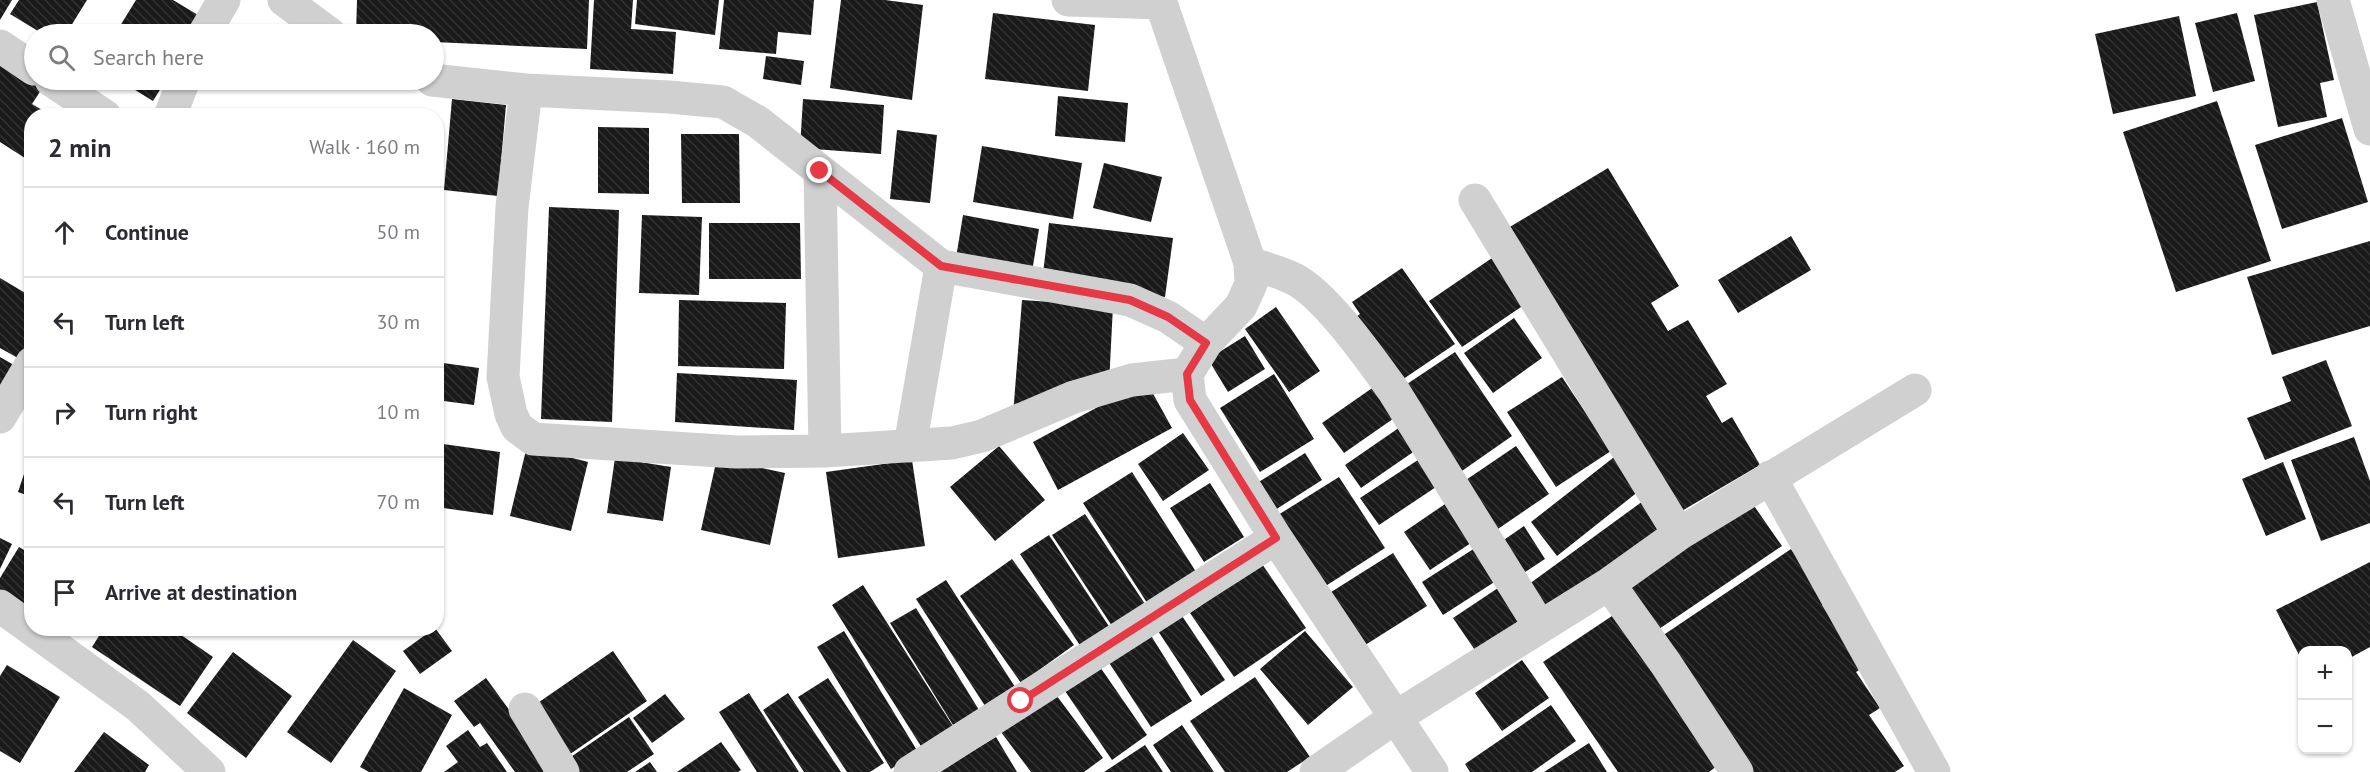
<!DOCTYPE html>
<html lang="en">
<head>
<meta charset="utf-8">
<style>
	body { margin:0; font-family:"PT Sans",sans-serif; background:#f7f7f7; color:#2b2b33 }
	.controls { position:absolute; right:18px; bottom:18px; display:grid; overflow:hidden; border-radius:12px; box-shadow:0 2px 4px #0004 }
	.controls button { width:54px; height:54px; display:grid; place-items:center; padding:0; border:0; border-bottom:2px solid #e1e1e2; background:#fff; color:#2b2b33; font:30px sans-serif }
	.stop { position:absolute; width:18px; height:18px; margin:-14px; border:4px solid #e63946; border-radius:50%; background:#fff }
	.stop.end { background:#e63946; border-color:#fff; box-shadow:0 2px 6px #0008 }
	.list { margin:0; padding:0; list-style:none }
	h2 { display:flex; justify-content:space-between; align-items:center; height:78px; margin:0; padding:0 24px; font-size:26px }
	h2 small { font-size:20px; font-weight:400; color:#7c7c81 }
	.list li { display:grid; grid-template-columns:39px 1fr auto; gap:18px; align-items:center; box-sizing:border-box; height:90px; padding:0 24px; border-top:2px solid #e1e1e2 }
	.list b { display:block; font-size:22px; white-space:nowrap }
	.list em { font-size:20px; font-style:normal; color:#7c7c81 }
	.icon { flex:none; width:33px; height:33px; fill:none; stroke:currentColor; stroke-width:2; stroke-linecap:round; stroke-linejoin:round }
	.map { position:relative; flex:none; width:2370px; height:772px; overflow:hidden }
	.search { position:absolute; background:#fff; box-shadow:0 2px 4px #0004; left:24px; top:24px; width:420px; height:66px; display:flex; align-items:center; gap:15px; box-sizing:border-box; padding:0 21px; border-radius:33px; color:#7c7c81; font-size:22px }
	.panel { position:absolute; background:#fff; box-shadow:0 2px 4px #0004; left:24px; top:108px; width:420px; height:528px; border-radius:24px }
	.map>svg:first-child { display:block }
	.building { fill:url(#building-back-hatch) }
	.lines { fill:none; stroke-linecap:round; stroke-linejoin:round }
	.minor { stroke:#d0d0d0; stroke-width:33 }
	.route { stroke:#e63946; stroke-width:8 }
</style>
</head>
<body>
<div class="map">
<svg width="2370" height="772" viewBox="0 0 2370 772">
	<defs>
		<pattern id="building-back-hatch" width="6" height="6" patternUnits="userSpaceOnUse" patternTransform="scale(1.5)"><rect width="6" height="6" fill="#1a1a1a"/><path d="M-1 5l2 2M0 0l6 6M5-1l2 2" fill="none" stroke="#333"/></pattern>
	</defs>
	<rect width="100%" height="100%" fill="#fff"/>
	<!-- building -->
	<path class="building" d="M 0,0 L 12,0 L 0,20 Z
		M 19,0 L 87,0 L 66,34 L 43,34 L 10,14 Z
		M 136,0 L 173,0 L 203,18 L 193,34 L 115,34 Z
		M 357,0 L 589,0 L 587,49 L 434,42 L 434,34 L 356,34 Z
		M 594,0 L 633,0 L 631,29 L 676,32 L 673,74 L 590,69 Z
		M 637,0 L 719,0 L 715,35 L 635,24 Z
		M 724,0 L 814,0 L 811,35 L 778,32 L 776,54 L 719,49 Z
		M 841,0 L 885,0 L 923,5 L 912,100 L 830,88 Z
		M 2317,2 L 2334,80 L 2320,83 L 2327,117 L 2278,127 L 2254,15 Z
		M 993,13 L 1095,25 L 1088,91 L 985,79 Z
		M 2237,13 L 2255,81 L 2213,92 L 2195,23 Z
		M 2179,16 L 2196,96 L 2113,114 L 2095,34 Z
		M 0,56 L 45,84 L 32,104 L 52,116 L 32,116 L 32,154 L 28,160 L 0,142 Z
		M 766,56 L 804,61 L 801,85 L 763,79 Z
		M 119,80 L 166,80 L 153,101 Z
		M 1058,96 L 1128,103 L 1125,142 L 1055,136 Z
		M 452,99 L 506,105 L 498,196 L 444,190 Z
		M 803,99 L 884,105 L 881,154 L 800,148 Z
		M 2217,101 L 2271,261 L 2176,292 L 2123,132 Z
		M 2342,118 L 2368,202 L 2282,229 L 2255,145 Z
		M 598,127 L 649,128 L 649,194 L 598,193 Z
		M 897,130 L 937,135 L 930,203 L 890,199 Z
		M 681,134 L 739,134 L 740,203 L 682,203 Z
		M 982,146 L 1082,163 L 1073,219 L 973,202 Z
		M 1104,163 L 1162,177 L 1151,222 L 1093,208 Z
		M 1608,168 L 1679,286 L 1651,303 L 1668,331 L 1688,320 L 1727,384 L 1706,396 L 1722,423 L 1732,417 L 1760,465 L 1680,512 L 1508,228 Z
		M 549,207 L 619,210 L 612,422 L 541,419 Z
		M 642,215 L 702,217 L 699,295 L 639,293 Z
		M 963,215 L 1039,229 L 1032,272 L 956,258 Z
		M 709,223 L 800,223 L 801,279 L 709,279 Z
		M 1049,223 L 1173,238 L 1165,297 L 1042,282 Z
		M 1791,236 L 1811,270 L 1738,313 L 1718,280 Z
		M 2370,241 L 2370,326 L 2272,355 L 2247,277 Z
		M 1492,258 L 1524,305 L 1462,347 L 1429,301 Z
		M 1402,268 L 1455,344 L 1393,386 L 1349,322 L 1360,314 L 1352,302 Z
		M 0,278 L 32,297 L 32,352 L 25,362 L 0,348 Z
		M 679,300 L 786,303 L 784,369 L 678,366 Z
		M 1022,300 L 1113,306 L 1109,384 L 1013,415 Z
		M 1276,307 L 1320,371 L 1289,392 L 1245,329 Z
		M 1514,318 L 1542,358 L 1493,393 L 1464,353 Z
		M 1245,336 L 1265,369 L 1228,392 L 1208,359 Z
		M 1455,352 L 1512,436 L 1459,473 L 1401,388 Z
		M 0,357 L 19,368 L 0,400 Z
		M 2326,360 L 2352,426 L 2265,460 L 2247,418 L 2291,401 L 2282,377 Z
		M 436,362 L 479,368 L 474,405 L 436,400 Z
		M 677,373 L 797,380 L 794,430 L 675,422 Z
		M 1274,374 L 1314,439 L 1260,472 L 1220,408 Z
		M 1562,377 L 1611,451 L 1556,487 L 1507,412 Z
		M 1146,381 L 1172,428 L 1058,490 L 1033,442 Z
		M 1378,384 L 1400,414 L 1344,453 L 1322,423 Z
		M 1403,425 L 1419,448 L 1361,488 L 1345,465 Z
		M 1183,433 L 1209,470 L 1163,501 L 1138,464 Z
		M 2354,437 L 2370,481 L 2370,523 L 2321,541 L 2291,460 Z
		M 436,443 L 500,452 L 493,515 L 436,507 Z
		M 527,446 L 588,462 L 571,531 L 510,516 Z
		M 999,446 L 1045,500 L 995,541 L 950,487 Z
		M 1516,446 L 1549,494 L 1492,533 L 1460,484 Z
		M 32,450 L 32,497 L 18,492 Z
		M 1305,453 L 1322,480 L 1275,510 L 1257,483 Z
		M 1618,454 L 1644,487 L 1557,556 L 1531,522 Z
		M 1424,456 L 1442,483 L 1379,525 L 1360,498 Z
		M 615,458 L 671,467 L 663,521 L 607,513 Z
		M 717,458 L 785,473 L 770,545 L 701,530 Z
		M 912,460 L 925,546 L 838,558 L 826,472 Z
		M 2283,462 L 2306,519 L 2266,536 L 2242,479 Z
		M 1132,472 L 1200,578 L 1151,609 L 1083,503 Z
		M 1339,477 L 1385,548 L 1324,587 L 1278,515 Z
		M 1210,483 L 1244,537 L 1204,562 L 1170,508 Z
		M 1750,500 L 1782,546 L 1656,631 L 1625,585 Z
		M 1643,501 L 1665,530 L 1547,617 L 1525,587 Z
		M 1448,502 L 1474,541 L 1430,570 L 1404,532 Z
		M 1085,514 L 1149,610 L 1116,632 L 1052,535 Z
		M 1524,526 L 1545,559 L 1519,576 L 1498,544 Z
		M 1049,535 L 1112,631 L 1083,650 L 1020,554 Z
		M 0,538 L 12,544 L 0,569 Z
		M 19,547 L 32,555 L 32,611 L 0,591 L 0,578 Z
		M 1475,548 L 1496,581 L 1443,615 L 1422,582 Z
		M 1791,549 L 1827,602 L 1822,605 L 1864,667 L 1856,672 L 1880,708 L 1869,715 L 1904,766 L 1895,772 L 1751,772 L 1659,638 Z
		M 1393,553 L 1427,606 L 1362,647 L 1328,594 Z
		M 1012,559 L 1074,645 L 1021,683 L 960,596 Z
		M 2370,562 L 2370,647 L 2348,659 L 2348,650 L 2302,650 L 2302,661 L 2276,610 Z
		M 1262,564 L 1306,628 L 1234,677 L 1190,613 Z
		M 946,580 L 1017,690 L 987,709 L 916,599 Z
		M 863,585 L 956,731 L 924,751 L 832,605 Z
		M 1498,588 L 1524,625 L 1479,656 L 1453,618 Z
		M 916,608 L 979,710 L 953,725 L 890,623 Z
		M 1180,613 L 1225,680 L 1201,696 L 1156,628 Z
		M 1615,614 L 1717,766 L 1709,772 L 1618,772 L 1543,662 Z
		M 104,628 L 171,628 L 213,657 L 180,706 L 92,647 Z
		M 435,628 L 452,651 L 420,674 L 403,651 Z
		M 844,631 L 918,752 L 891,769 L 817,647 Z
		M 1305,631 L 1353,687 L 1308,725 L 1260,669 Z
		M 1150,634 L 1192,701 L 1151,727 L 1108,661 Z
		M 353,640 L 396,671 L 331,763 L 287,732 Z
		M 613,651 L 647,701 L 563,759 L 529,709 Z
		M 233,652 L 292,696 L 246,758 L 187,713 Z
		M 1522,660 L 1549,698 L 1502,731 L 1475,693 Z
		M 1098,664 L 1147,735 L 1112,760 L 1063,688 Z
		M 7,665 L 60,697 L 20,763 L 0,751 L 0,676 Z
		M 1255,677 L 1310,757 L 1287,772 L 1225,772 L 1190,721 Z
		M 486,678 L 550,766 L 543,772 L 515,772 L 480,723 L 474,727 L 454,701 Z
		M 828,678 L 884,763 L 870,772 L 847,772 L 798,697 Z
		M 404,688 L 452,715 L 421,772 L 369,772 L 360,767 Z
		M 1054,692 L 1103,758 L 1084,772 L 1031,772 L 1001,732 Z
		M 749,693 L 799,772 L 757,772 L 719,712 Z
		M 788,693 L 841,772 L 804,772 L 763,710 Z
		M 665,694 L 685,719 L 652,743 L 633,718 Z
		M 1551,705 L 1576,741 L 1532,772 L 1470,772 L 1465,764 Z
		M 629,717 L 654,754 L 627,772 L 568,772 L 562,763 Z
		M 1182,725 L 1214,772 L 1171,772 L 1153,745 Z
		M 468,730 L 480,747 L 487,743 L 507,772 L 444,772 L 458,762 L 446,746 Z
		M 104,732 L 149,765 L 145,772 L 74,772 Z
		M 996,737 L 1017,772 L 938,772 Z
		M 721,742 L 741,770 L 738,772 L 677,772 Z
		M 1589,743 L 1607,772 L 1544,772 Z
		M 1145,745 L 1163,772 L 1104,772 Z
		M 650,762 L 657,772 L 635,772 Z"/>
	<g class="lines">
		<!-- minor -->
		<path class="minor" d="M 284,0 L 330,34
			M 1068,0 L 1161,3
			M 1160,0 L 1250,263 L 1251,284 L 1241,306 L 1206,343 L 1187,374 L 1190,400 L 1276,538 L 1432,772
			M 2333,0 L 2370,129
			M 204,34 L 224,0
			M 0,46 L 34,69
			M 51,80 L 105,116
			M 432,80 L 526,90 L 669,97 L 723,102 L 758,122 L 941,266 L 1130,300 L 1168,317 L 1206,343
			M 526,90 L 512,207 L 503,377 L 511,414 L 517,427 L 533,439 L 736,452 L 825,451 L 952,443 L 982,436 L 1074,397 L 1132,380 L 1187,374
			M 170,116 L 184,80
			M 820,172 L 825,451
			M 1475,200 L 1679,534
			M 1250,263 C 1264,268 1280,272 1294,279 C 1326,295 1371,360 1393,390 L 1540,627
			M 0,417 L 32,363
			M 910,446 L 941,266
			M 1770,477 L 1934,772
			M 1609,584 L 1666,664 L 1737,772
			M 0,606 L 138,706 L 209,772
			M 525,709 L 563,772
			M 910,772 L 1276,538
			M 1316,772 L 1396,717 L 1609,584 L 1679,534 L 1915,390"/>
	</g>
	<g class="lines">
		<!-- route -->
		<path class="route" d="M 820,171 L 941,266 L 1130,300 L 1168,317 L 1206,343 L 1187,374 L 1190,400 L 1276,538 L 1021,701"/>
	</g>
</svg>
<div class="controls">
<button>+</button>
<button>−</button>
</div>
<div class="stop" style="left:1021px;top:701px"></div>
<div class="stop end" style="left:820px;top:171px"></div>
<div class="search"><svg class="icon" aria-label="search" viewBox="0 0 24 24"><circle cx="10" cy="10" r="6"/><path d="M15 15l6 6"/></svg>Search here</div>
<section class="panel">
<h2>2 min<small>Walk · 160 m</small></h2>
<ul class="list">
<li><svg class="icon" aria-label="ahead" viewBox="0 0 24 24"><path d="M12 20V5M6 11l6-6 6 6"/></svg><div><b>Continue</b></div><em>50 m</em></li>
<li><svg class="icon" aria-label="left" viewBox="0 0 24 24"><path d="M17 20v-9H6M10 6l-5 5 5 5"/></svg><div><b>Turn left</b></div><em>30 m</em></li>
<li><svg class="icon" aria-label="right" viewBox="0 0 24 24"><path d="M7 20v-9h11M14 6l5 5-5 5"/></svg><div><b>Turn right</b></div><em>10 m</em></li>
<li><svg class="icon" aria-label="left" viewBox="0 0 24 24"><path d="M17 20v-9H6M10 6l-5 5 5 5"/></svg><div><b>Turn left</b></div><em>70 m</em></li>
<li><svg class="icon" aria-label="arrive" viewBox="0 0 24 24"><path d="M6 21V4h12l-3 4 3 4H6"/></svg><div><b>Arrive at destination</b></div></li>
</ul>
</section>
</div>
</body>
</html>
